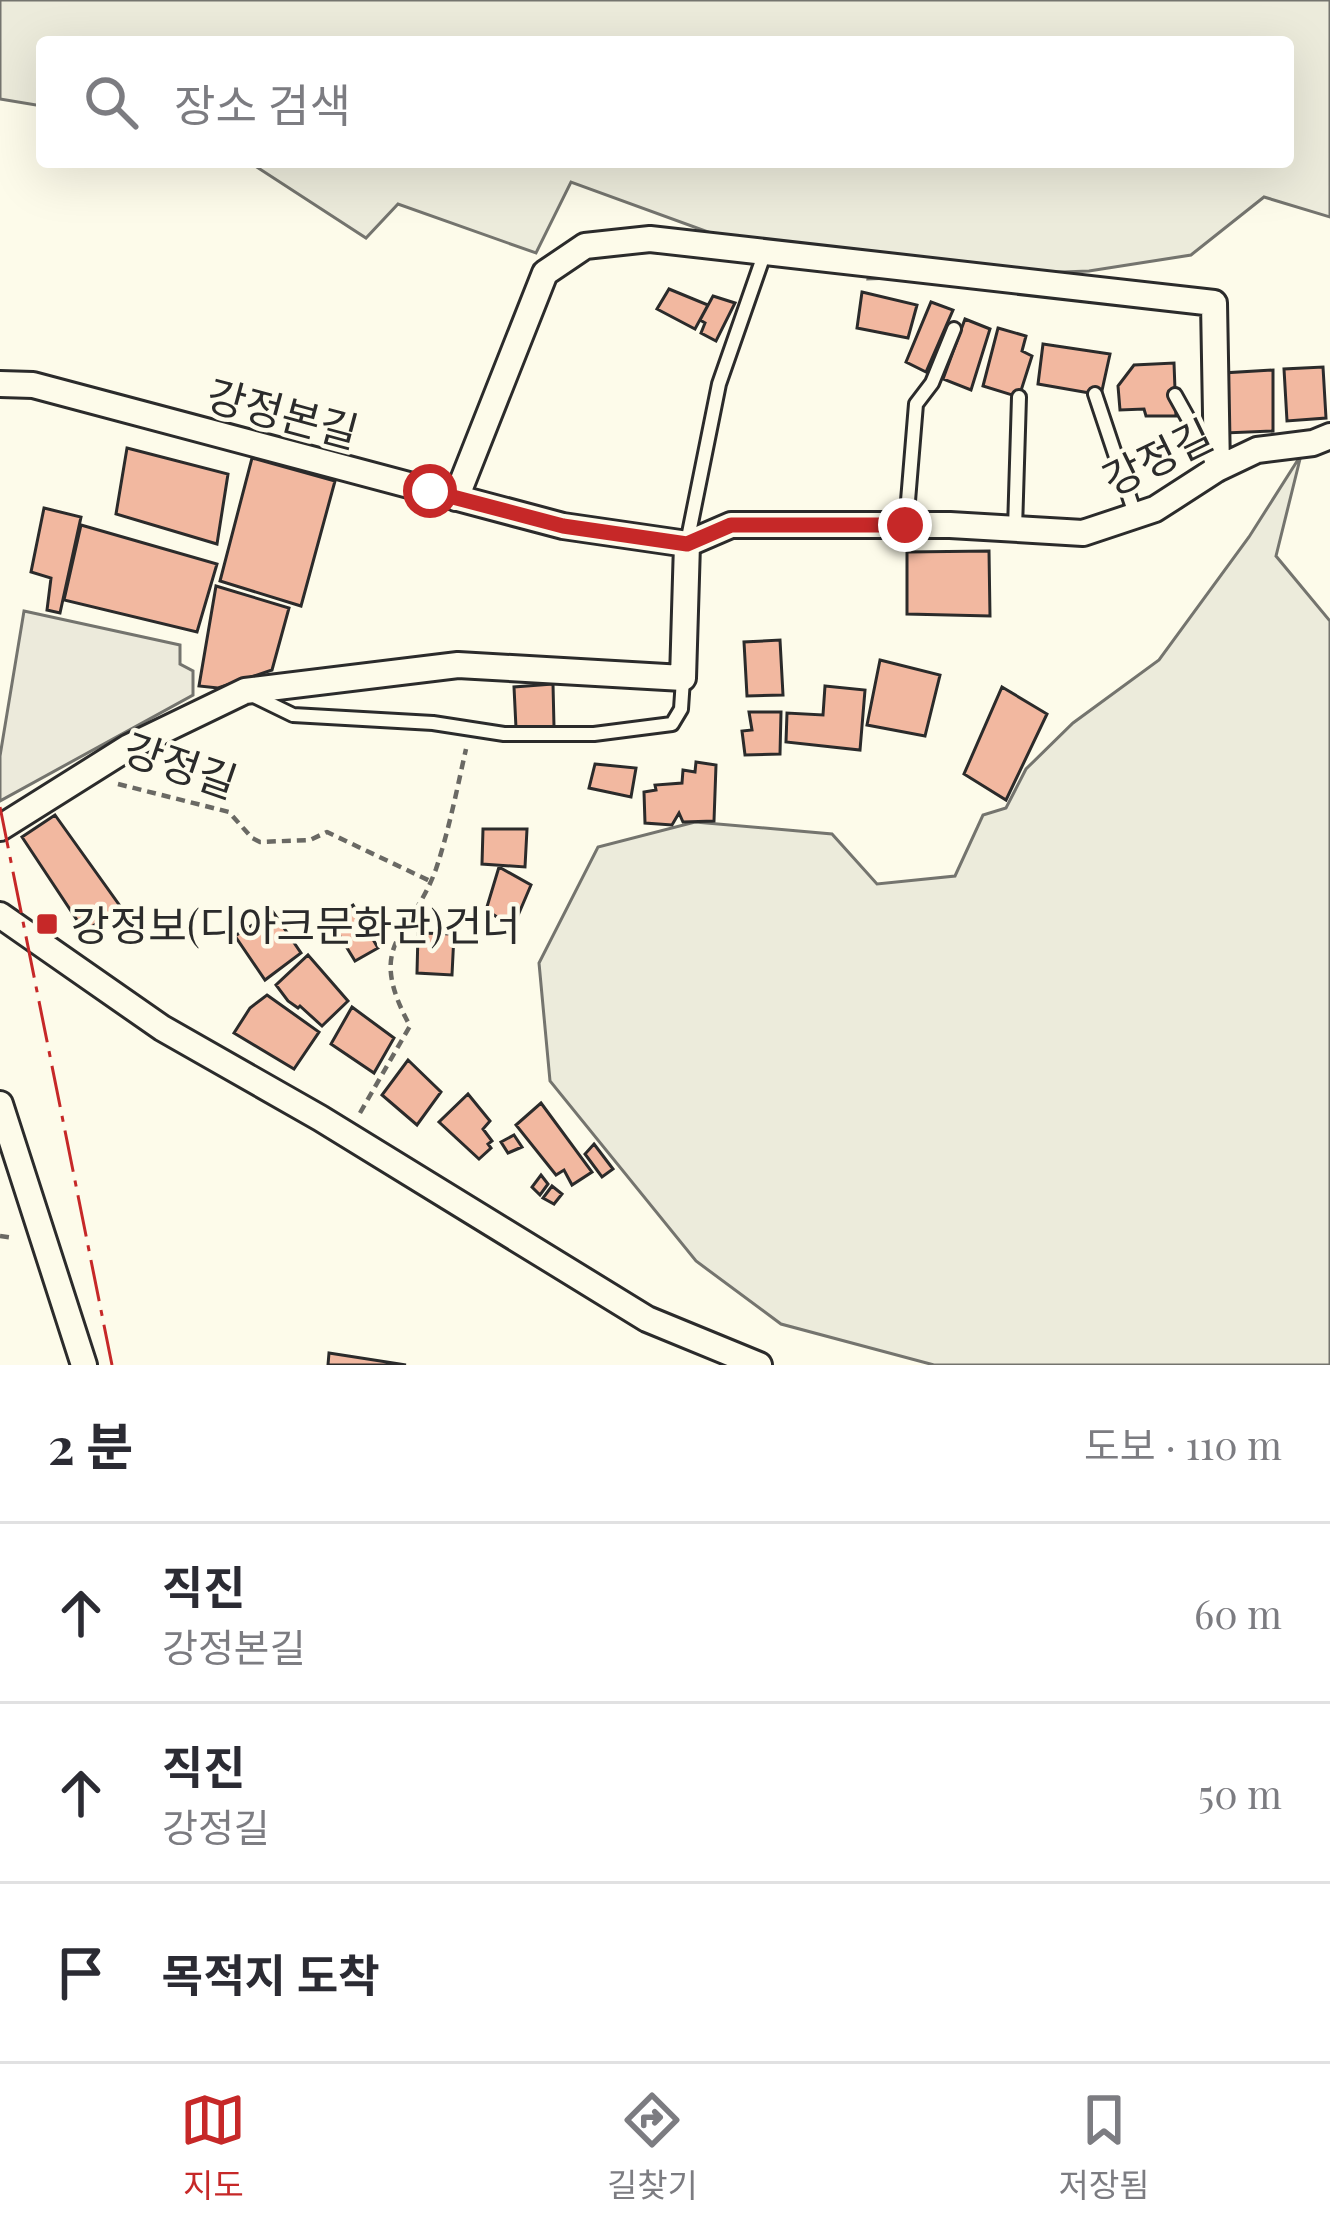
<!DOCTYPE html>
<html lang="ko">
<head>
<meta charset="utf-8">
<style>
	body { margin:0; font-family:"Playfair Display","Noto Sans KR",serif; background:#f7f7f7; color:#2b2b33 }
	.stop { position:absolute; width:36px; height:36px; margin:-27px; border:9px solid #c62828; border-radius:50%; background:#fff }
	.stop.end { background:#c62828; border-color:#fff; box-shadow:0 3px 12px #0008 }
	.list { margin:0; padding:0; list-style:none }
	h2 { display:flex; justify-content:space-between; align-items:center; height:156px; margin:0; padding:0 48px; font-size:51px }
	h2 small { font-size:39px; font-weight:400; color:#7c7c81 }
	.list li { display:grid; grid-template-columns:78px 1fr auto; gap:36px; align-items:center; box-sizing:border-box; height:180px; padding:0 48px; border-top:3px solid #e1e1e2 }
	.list b { display:block; font-size:45px; white-space:nowrap }
	.list p { margin:0; font-size:39px; white-space:nowrap; color:#7c7c81 }
	.list em { font-size:39px; font-style:normal; color:#7c7c81 }
	.icon { flex:none; width:66px; height:66px; fill:none; stroke:currentColor; stroke-width:2; stroke-linecap:round; stroke-linejoin:round }
	.map { position:relative; flex:none; width:1330px; height:1365px; overflow:hidden }
	.search { position:absolute; background:#fff; box-shadow:0 12px 48px #0002; left:36px; right:36px; top:36px; height:132px; display:flex; align-items:center; gap:30px; box-sizing:border-box; padding:0 42px; border-radius:12px; color:#7c7c81; font-size:45px }
	.sheet { height:696px; background:#fff }
	nav { display:flex; justify-content:space-around; align-items:center; box-sizing:border-box; height:168px; border-top:3px solid #e1e1e2; background:#fff; font-size:33px; color:#7c7c81 }
	nav a { display:grid; justify-items:center; gap:6px }
	nav .on { color:#c62828 }
	.map>svg:first-child { display:block }
	.green { fill:#ecebdb; stroke:#74746e; stroke-width:3 }
	.parking { fill:#eceadb; stroke:#74746e; stroke-width:3 }
	.building { fill:#f2b8a0; stroke:#2b2b2b; stroke-width:3 }
	.lines { fill:none; stroke-linecap:round; stroke-linejoin:round }
	.service-casing { stroke:#2b2b2b; stroke-width:18 }
	.minor-casing { stroke:#2b2b2b; stroke-width:30 }
	.path { stroke:#6a6964; stroke-width:4.5; stroke-dasharray:9 6; stroke-linecap:butt }
	.service { stroke:#fdfbea; stroke-width:12 }
	.minor { stroke:#fdfbea; stroke-width:24 }
	.power { stroke:#c62828; stroke-width:3; stroke-dasharray:42 9 6 9; stroke-linecap:butt }
	.route { stroke:#c62828; stroke-width:15 }
	.poi-dot { fill:#c62828; stroke:#fdfbea; stroke-width:4.5 }
	.labels { text-anchor:middle; dominant-baseline:central; stroke-width:9; stroke-linejoin:round; paint-order:stroke }
	.street-label { font-size:42px; fill:#2b2b2b; stroke:#fdfbea }
	.poi-label { font-size:42px; fill:#2b2b2b; stroke:#fdfbea; text-anchor:start }
</style>
</head>
<body>
<div class="map">
<svg width="1330" height="1365" viewBox="0 0 1330 1365">
	<rect width="100%" height="100%" fill="#fdfbea"/>
	<!-- green -->
	<path class="green" d="M 0,0 L 1330,0 L 1330,217 L 1264,197 L 1191,255 L 1089,271 L 868,279 L 873,254 L 741,244 L 571,182 L 536,253 L 398,204 L 366,238 L 249,162 L 1288,162 L 1288,42 L 42,42 L 42,106 L 0,99 Z
		M 1301,455 L 1276,556 L 1330,621 L 1330,1365 L 934,1365 L 781,1324 L 696,1261 L 550,1081 L 539,963 L 598,847 L 695,822 L 832,834 L 877,884 L 955,876 L 983,815 L 1006,808 L 1026,769 L 1073,723 L 1159,660 L 1249,537 Z"/>
	<!-- parking -->
	<path class="parking" d="M 24,611 L 180,645 L 180,664 L 193,671 L 193,695 L 0,801 L 0,756 Z"/>
	<!-- building -->
	<path class="building" d="M 669,289 L 708,305 L 695,329 L 657,309 Z
		M 862,292 L 917,305 L 908,338 L 857,328 Z
		M 713,296 L 735,303 L 716,341 L 701,333 L 705,323 L 700,320 Z
		M 931,302 L 953,310 L 926,372 L 906,362 Z
		M 965,319 L 990,329 L 971,390 L 943,379 Z
		M 998,328 L 1026,336 L 1022,351 L 1032,356 L 1019,397 L 983,386 Z
		M 1043,344 L 1110,354 L 1101,395 L 1038,384 Z
		M 1174,363 L 1176,416 L 1146,416 L 1144,409 L 1120,410 L 1118,386 L 1134,365 Z
		M 1323,367 L 1326,418 L 1287,421 L 1284,369 Z
		M 1273,370 L 1273,431 L 1225,433 L 1223,373 Z
		M 127,448 L 228,474 L 217,544 L 116,514 Z
		M 252,458 L 335,481 L 301,606 L 220,581 Z
		M 44,508 L 81,517 L 60,613 L 47,610 L 51,578 L 31,572 Z
		M 81,525 L 217,564 L 197,632 L 64,600 Z
		M 989,551 L 990,616 L 907,614 L 907,552 Z
		M 216,586 L 289,608 L 272,670 L 218,688 L 199,686 Z
		M 780,640 L 783,695 L 747,696 L 744,642 Z
		M 880,660 L 940,675 L 925,736 L 867,725 Z
		M 553,684 L 554,727 L 516,728 L 514,687 Z
		M 825,686 L 865,690 L 860,750 L 786,742 L 787,713 L 823,715 Z
		M 1002,687 L 1047,714 L 1006,800 L 964,774 Z
		M 749,712 L 781,712 L 780,754 L 745,755 L 742,731 L 752,730 Z
		M 696,762 L 716,765 L 714,821 L 683,822 L 679,813 L 672,825 L 645,823 L 644,792 L 656,790 L 655,785 L 682,783 L 683,770 L 695,772 Z
		M 595,764 L 636,768 L 631,797 L 589,788 Z
		M 55,815 L 120,906 L 85,932 L 22,837 Z
		M 483,829 L 527,829 L 525,867 L 482,864 Z
		M 499,867 L 531,885 L 513,927 L 486,910 Z
		M 353,905 L 378,948 L 355,961 L 330,920 Z
		M 273,912 L 301,953 L 265,980 L 235,936 Z
		M 418,933 L 454,934 L 452,975 L 417,973 Z
		M 308,955 L 348,1001 L 322,1026 L 300,1006 L 298,1008 L 288,1001 L 276,985 Z
		M 267,995 L 319,1032 L 294,1069 L 234,1033 L 250,1008 Z
		M 352,1007 L 394,1038 L 374,1073 L 331,1044 Z
		M 408,1060 L 441,1092 L 417,1125 L 382,1095 Z
		M 468,1094 L 490,1121 L 483,1129 L 492,1141 L 488,1144 L 491,1148 L 479,1159 L 439,1122 Z
		M 541,1103 L 592,1172 L 572,1185 L 564,1170 L 556,1175 L 516,1125 Z
		M 514,1135 L 522,1147 L 508,1153 L 501,1142 Z
		M 594,1144 L 613,1169 L 602,1177 L 585,1154 Z
		M 541,1175 L 548,1184 L 540,1195 L 532,1187 Z
		M 552,1186 L 562,1194 L 554,1204 L 543,1198 Z
		M 329,1353 L 406,1365 L 328,1365 Z"/>
	<g class="lines">
		<defs>
			<path id="service" d="M 1095,394 L 1135,514
				M 1175,395 L 1210,458
				M 906,525 L 916,404 L 932,383 L 954,329
				M 1015,529 L 1019,397
				M 687,543 L 719,384 L 765,252
				M 254,696 L 293,715 L 433,723 L 504,734 L 594,734 L 672,724 L 681,709 L 683,679"/>
			<path id="minor" d="M 0,384 L 33,385 L 563,526 L 687,544
				M 456,498 L 545,273 L 585,246 L 650,239 L 1214,303 L 1217,469
				M 687,544 L 731,525 L 950,525 L 1083,533 L 1155,509 L 1217,469 L 1257,450 L 1313,443 L 1330,436
				M 0,828 L 129,747 L 245,691 L 458,665 L 683,678 L 687,544
				M 0,915 L 162,1028 L 320,1118 L 647,1319 L 759,1365
				M 0,1104 L 84,1365"/>
		</defs>
		<!-- service casing -->
		<use href="#service" class="service-casing"/>
		<!-- minor casing -->
		<use href="#minor" class="minor-casing"/>
		<!-- path -->
		<path class="path" d="M 118,784 L 229,812 L 252,838 L 260,842 L 310,840 L 327,832 L 430,881
			M 360,1113 L 410,1026 C 364,941 411,938 436,869 C 449,830 457,789 466,749
			M 0,1236 L 14,1238"/>
		<!-- service -->
		<use href="#service" class="service"/>
		<!-- minor -->
		<use href="#minor" class="minor"/>
		<!-- power -->
		<path class="power" d="M 0,807 L 112,1365"/>
	</g>
	<g class="lines">
		<!-- route -->
		<path class="route" d="M 430,491 L 563,526 L 687,544 L 731,525 L 905,525"/>
	</g>
	<!-- markers -->
	<rect class="poi-dot" x="35" y="912" width="24" height="24" rx="6"/>
	<g class="labels">
		<!-- street labels -->
		<g class="street-label">
			<text transform="translate(283 412) rotate(15)">강정본길</text>
			<text transform="translate(1157 456) rotate(-26)">강정길</text>
			<text transform="translate(181 764) rotate(19)">강정길</text>
		</g>
		<!-- poi labels -->
		<g class="poi-label">
			<text x="71" y="924">강정보(디아크문화관)건너</text>
		</g>
	</g>
</svg>
<div class="stop" style="left:430px;top:491px"></div>
<div class="stop end" style="left:905px;top:525px"></div>
<div class="search"><svg class="icon" aria-label="search" viewBox="0 0 24 24"><circle cx="10" cy="10" r="6"/><path d="M15 15l6 6"/></svg>장소 검색</div>
</div>
<section class="sheet">
<h2>2 분<small>도보 · 110 m</small></h2>
<ul class="list">
<li><svg class="icon" aria-label="ahead" viewBox="0 0 24 24"><path d="M12 20V5M6 11l6-6 6 6"/></svg><div><b>직진</b><p>강정본길</p></div><em>60 m</em></li>
<li><svg class="icon" aria-label="ahead" viewBox="0 0 24 24"><path d="M12 20V5M6 11l6-6 6 6"/></svg><div><b>직진</b><p>강정길</p></div><em>50 m</em></li>
<li><svg class="icon" aria-label="arrive" viewBox="0 0 24 24"><path d="M6 21V4h12l-3 4 3 4H6"/></svg><div><b>목적지 도착</b></div></li>
</ul>
</section>
<nav>
<a class="on"><svg class="icon" aria-label="map" viewBox="0 0 24 24"><path d="M3 6l6-2 6 2 6-2v14l-6 2-6-2-6 2zM9 4v14M15 6v14"/></svg>지도</a>
<a><svg class="icon" aria-label="directions" viewBox="0 0 24 24"><path d="M12 3l9 9-9 9-9-9zM9 14v-3h6M13 9l2 2-2 2"/></svg>길찾기</a>
<a><svg class="icon" aria-label="saved" viewBox="0 0 24 24"><path d="M7 4h10v16l-5-4-5 4z"/></svg>저장됨</a>
</nav>
</body>
</html>
